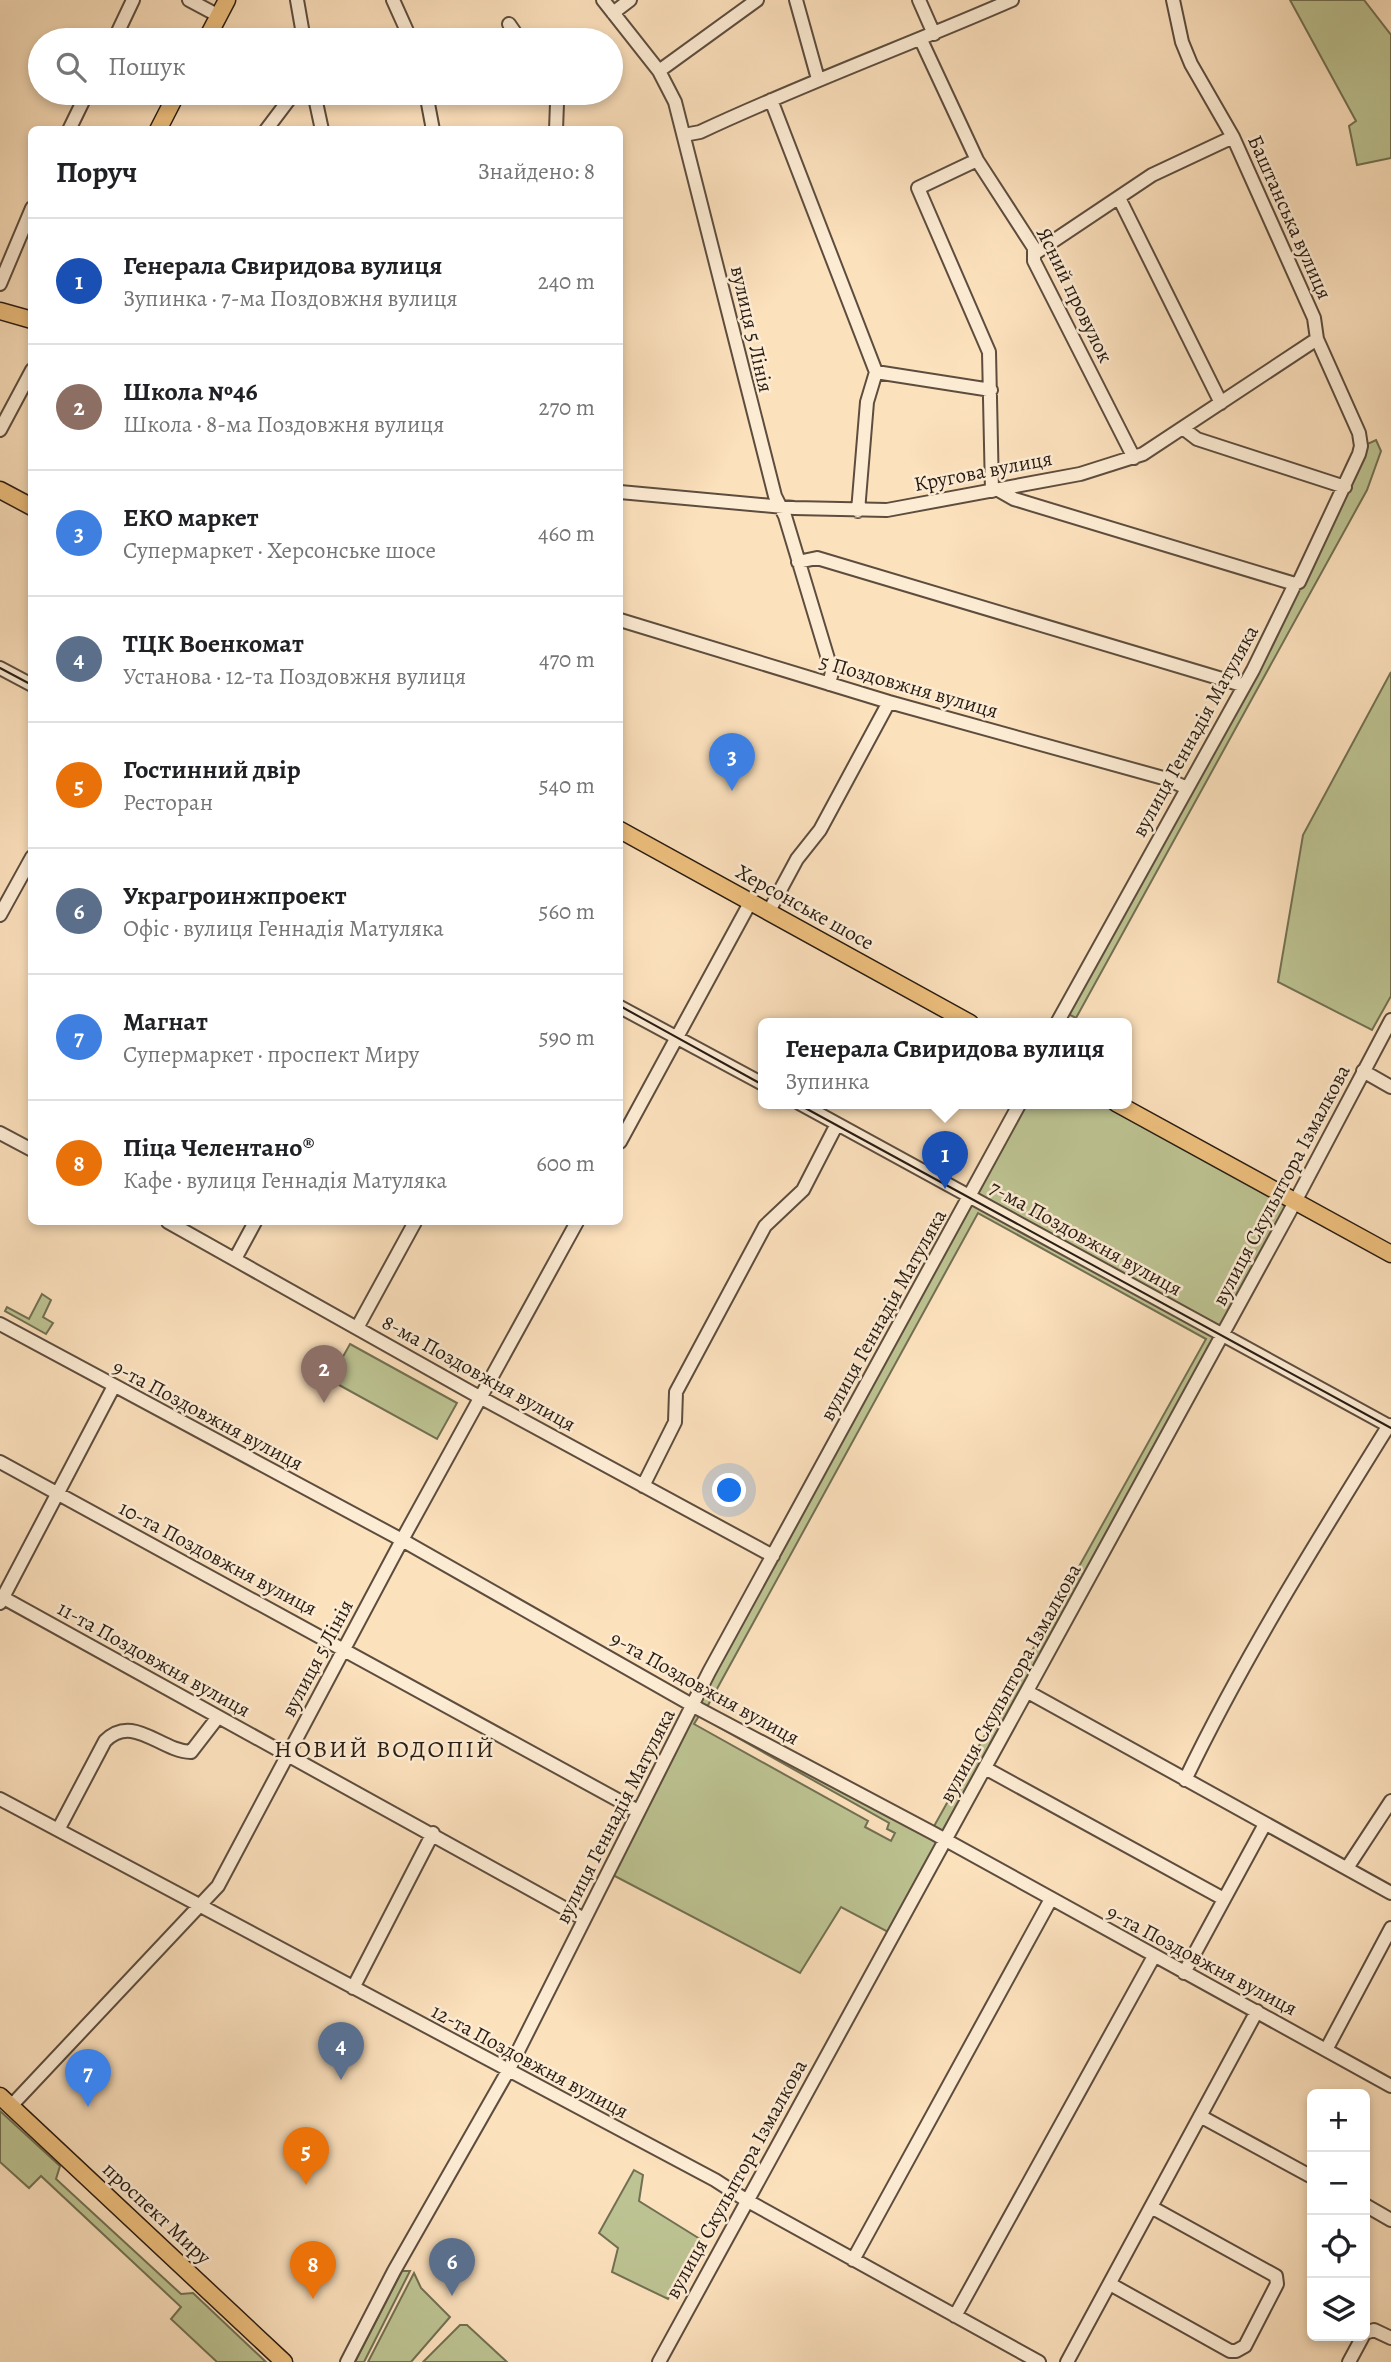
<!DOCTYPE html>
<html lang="uk">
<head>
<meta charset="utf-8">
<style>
	body { margin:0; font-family:Alegreya,serif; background:#f6f6f6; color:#202124 }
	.controls { position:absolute; right:21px; bottom:21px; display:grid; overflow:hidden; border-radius:10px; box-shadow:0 4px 10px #0003 }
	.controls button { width:63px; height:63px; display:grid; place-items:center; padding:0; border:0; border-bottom:2px solid #e0e0e0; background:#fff; color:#202124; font:35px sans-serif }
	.you { position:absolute; left:730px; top:1491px; width:24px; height:24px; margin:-18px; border:5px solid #fff; border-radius:50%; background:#1a73e8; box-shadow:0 0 0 10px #1a73e833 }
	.badge { display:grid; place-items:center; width:46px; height:46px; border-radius:50%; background:#8f2418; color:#fff; font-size:23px; font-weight:700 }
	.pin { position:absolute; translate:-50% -58px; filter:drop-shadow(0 2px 4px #0008) }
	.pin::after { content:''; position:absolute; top:37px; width:24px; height:21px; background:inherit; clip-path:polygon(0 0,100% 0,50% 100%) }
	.popup { position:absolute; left:758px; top:1018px; width:374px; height:91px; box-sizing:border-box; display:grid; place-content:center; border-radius:10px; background:#fff; filter:drop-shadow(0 2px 5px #0005); font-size:23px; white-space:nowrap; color:#757577 }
	.popup b { font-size:26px; color:#202124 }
	.popup::after { content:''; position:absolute; left:50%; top:100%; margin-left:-14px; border:14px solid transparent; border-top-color:#fff }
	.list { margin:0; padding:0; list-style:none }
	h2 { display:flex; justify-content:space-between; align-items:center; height:91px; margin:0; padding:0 28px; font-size:30px }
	h2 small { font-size:23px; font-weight:400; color:#757577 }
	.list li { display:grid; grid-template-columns:46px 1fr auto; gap:21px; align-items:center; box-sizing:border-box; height:126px; padding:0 28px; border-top:2px solid #e0e0e0 }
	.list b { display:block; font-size:26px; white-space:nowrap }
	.list p { margin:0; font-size:23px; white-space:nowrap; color:#757577 }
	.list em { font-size:23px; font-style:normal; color:#757577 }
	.icon { flex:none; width:38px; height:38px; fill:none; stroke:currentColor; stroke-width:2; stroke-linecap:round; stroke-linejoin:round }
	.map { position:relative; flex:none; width:1391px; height:2362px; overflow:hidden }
	.search { position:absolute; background:#fff; box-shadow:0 4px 10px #0003; left:28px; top:28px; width:595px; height:77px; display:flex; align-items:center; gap:18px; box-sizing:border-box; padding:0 24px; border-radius:38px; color:#757577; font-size:26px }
	.panel { position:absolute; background:#fff; box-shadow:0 4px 10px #0003; left:28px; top:126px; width:595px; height:1099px; border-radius:10px }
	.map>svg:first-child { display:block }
	.green { fill:#bdc392; stroke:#727052; stroke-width:2; fill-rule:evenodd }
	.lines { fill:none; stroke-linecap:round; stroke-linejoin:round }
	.minor-casing { stroke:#5d4d3e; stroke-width:16 }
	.major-casing { stroke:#281c13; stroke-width:19 }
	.minor { stroke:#fdecd4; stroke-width:12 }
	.major { stroke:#eec07e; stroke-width:16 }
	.tram { stroke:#281c13; stroke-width:2 }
	.labels { text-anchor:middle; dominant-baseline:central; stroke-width:5; stroke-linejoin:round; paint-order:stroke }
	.street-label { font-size:21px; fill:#281c13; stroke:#fdecd4 }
	.quarter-label { font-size:24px; letter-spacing:2px; fill:#281c13; stroke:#fdecd4 }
</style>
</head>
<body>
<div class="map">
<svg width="1391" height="2362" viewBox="0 0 1391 2362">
	<rect width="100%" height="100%" fill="#fce1bd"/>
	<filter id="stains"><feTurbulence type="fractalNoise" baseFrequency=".00286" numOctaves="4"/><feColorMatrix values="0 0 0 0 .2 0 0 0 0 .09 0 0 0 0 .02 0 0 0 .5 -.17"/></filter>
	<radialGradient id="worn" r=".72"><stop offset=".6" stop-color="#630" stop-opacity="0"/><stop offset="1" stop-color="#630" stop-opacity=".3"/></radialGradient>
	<!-- green -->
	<path class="green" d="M 1290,0 L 1364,0 L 1391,35 L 1391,158 L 1357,165 L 1349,126 L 1356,121 Z
		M 1376,440 L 1381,451 L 1367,490 L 1076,1018 L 1068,1014 L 1363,446 Z
		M 1391,672 L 1391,996 L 1372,1030 L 1278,982 L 1303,835 Z
		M 1025,1103 L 1104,1103 L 1286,1206 L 942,1832 L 933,1828 L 1206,1339 L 978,1213 L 707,1707 L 699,1701 Z
		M 42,1294 L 51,1300 L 43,1317 L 53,1323 L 46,1334 L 5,1311 L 7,1307 L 29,1319 Z
		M 350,1344 L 457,1403 L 437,1439 L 330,1380 Z
		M 695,1712 L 935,1839 L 936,1844 L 888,1932 L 841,1907 L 800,1973 L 609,1873 ZM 699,1716 L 889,1823 L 887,1829 L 895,1833 L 891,1841 L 865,1827 L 868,1821 L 694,1724 Z
		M 0,2111 L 60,2166 L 56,2179 L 181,2294 L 193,2293 L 266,2362 L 217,2362 L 171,2319 L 181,2307 L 41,2176 L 29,2188 L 0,2162 Z
		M 634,2170 L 643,2175 L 639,2201 L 700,2239 L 668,2299 L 612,2272 L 618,2248 L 599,2233 Z
		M 402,2271 L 410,2271 L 364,2362 L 355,2362 Z
		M 414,2273 L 421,2288 L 450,2317 L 411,2362 L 368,2362 Z
		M 460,2325 L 467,2325 L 507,2362 L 423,2362 Z"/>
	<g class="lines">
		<defs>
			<path id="minor" d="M 189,0 L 219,16
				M 297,0 L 304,40
				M 393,0 L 411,40
				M 603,0 L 659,71 L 675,102 L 775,496 L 785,516 L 832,672 L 829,684
				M 796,0 L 818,79
				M 919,0 L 934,34
				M 613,13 L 630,0
				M 509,24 L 520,40
				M 114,40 L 133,0
				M 921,40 L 977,160 L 1034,248 L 1034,261 L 1134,458
				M 659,71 L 757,0
				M 314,93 L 322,130
				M 426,93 L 433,130
				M 550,93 L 557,103 L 556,130
				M 771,100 L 876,372 L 867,402 L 858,511
				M 69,130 L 87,93
				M 266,130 L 294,93
				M 684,135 L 700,132 C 802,84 909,45 1012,0
				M 977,160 L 918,188 L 989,352 L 992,491
				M 1119,198 L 1221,403
				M 1034,254 L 1152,175 L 1233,137
				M 0,284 L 32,208
				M 876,372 L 991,390
				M 1184,429 L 1197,439 L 1345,487
				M 0,430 L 32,370
				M 1000,491 L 1014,499 L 1295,584
				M 620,492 L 794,508 L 887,510 L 1080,474 L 1143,454 L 1317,339
				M 798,562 L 817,558 L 1242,685
				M 620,620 L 889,702 L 1167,779 L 1187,788
				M 0,668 L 32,685
				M 769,911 L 797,859 L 820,830 L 889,702
				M 0,915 L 32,857
				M 620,1007 L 763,1084
				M 1057,1023 L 1253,670 L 1295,584 L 1299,582 L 1359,454 L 1361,446 L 1359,433 L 1317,339 L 1314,318 L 1233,137 L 1191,64 L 1182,42 L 1173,0
				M 1363,1071 L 1391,1087
				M 799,1103 L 1391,1427
				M 0,1133 L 32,1150
				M 620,1142 L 751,901
				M 168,1222 L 474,1394 L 773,1556
				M 235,1259 L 255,1222
				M 0,1324 L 402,1540 L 699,1709 L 933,1833 L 1391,2086
				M 357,1328 L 415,1222
				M 0,1462 L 638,1811
				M 643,1486 L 675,1422 L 676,1392 L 765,1226 L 803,1190 L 837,1124
				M 0,1596 L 584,1919
				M 0,1603 L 114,1386
				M 1028,1692 L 1391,1893
				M 985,1768 L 1222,1898
				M 1185,1780 C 1244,1657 1317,1541 1389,1425
				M 0,1799 L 715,2180 L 746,2200 L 1039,2362
				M 58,1830 L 105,1741 C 133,1713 160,1751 191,1752 L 218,1717
				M 1347,1868 L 1391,1801
				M 1184,1973 L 1265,1824
				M 353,1988 L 433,1833
				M 1326,2050 L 1391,1928
				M 11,2106 L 218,1886 L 402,1540 L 577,1222
				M 1200,2116 L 1312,2177
				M 1365,2205 L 1391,2220
				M 853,2260 L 1051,1899
				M 1110,2284 L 1230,2351 L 1236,2351 L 1245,2346 L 1277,2284 L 1276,2276 L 1151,2207
				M 955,2316 L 1153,1958
				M 1365,2333 L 1374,2330 L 1391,2338
				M 347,2362 L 394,2271 L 508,2071 L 709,1672 L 1020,1103
				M 659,2362 L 1289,1213 L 1391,1020
				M 1067,2362 L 1257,2011
				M 1349,2362 L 1363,2336"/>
			<path id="major" d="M 206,40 L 227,0
				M 158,130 L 177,93
				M 0,311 L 32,320
				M 0,490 L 32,507
				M 620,830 L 970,1023
				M 1116,1103 L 1391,1254
				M 0,2096 L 284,2362"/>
		</defs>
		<!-- minor casing -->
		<use href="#minor" class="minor-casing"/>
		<!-- major casing -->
		<use href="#major" class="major-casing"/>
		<!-- minor -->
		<use href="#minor" class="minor"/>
		<!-- major -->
		<use href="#major" class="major"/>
		<!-- tram -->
		<path class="tram" d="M 0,668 L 32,685
			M 620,1006 L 763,1085
			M 796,1103 L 1391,1428"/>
	</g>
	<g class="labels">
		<!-- street labels -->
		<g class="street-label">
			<text transform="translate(1290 217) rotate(66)">Баштанська вулиця</text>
			<text transform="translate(1075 295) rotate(64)">Ясний провулок</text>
			<text transform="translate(752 329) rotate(77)">вулиця 5 Лінія</text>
			<text transform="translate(983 471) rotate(-11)">Кругова вулиця</text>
			<text transform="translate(909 686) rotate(16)">5 Поздовжня вулиця</text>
			<text transform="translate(1195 731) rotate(-61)">вулиця Геннадія Матуляка</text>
			<text transform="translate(805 907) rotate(29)">Херсонське шосе</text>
			<text transform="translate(1281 1185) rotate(-62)">вулиця Скульптора Ізмалкова</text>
			<text transform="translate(1086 1238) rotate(29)">7-ма Поздовжня вулиця</text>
			<text transform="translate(883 1315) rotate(-61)">вулиця Геннадія Матуляка</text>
			<text transform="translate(479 1373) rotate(29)">8-ма Поздовжня вулиця</text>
			<text transform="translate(208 1415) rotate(28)">9-та Поздовжня вулиця</text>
			<text transform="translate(218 1558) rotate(28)">10-та Поздовжня вулиця</text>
			<text transform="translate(317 1658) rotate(-62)">вулиця 5 Лінія</text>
			<text transform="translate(154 1659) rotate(29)">11-та Поздовжня вулиця</text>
			<text transform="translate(1010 1683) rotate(-61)">вулиця Скульптора Ізмалкова</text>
			<text transform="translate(705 1688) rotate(29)">9-та Поздовжня вулиця</text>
			<text transform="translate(615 1816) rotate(-63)">вулиця Геннадія Матуляка</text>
			<text transform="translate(1202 1960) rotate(28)">9-та Поздовжня вулиця</text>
			<text transform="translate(530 2061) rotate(28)">12-та Поздовжня вулиця</text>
			<text transform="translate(736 2179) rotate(-61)">вулиця Скульптора Ізмалкова</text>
			<text transform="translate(157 2213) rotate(43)">проспект Миру</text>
		</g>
		<!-- quarter labels -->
		<g class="quarter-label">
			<text x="385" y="1749">НОВИЙ ВОДОПІЙ</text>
		</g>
	</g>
	<rect width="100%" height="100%" filter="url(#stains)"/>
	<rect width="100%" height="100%" fill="url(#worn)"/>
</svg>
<div class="controls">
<button>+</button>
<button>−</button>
<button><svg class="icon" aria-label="locate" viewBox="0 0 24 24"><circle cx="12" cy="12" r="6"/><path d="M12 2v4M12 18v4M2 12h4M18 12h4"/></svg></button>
<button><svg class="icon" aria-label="layers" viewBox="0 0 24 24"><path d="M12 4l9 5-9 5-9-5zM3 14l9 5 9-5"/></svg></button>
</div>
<div class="you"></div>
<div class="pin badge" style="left:945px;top:1189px;background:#1a4fb4">1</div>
<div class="popup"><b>Генерала Свиридова вулиця</b>Зупинка</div>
<div class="pin badge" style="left:324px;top:1403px;background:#8d6e63">2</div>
<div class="pin badge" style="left:732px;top:791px;background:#3f7fe0">3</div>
<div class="pin badge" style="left:341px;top:2080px;background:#5c6f8a">4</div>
<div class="pin badge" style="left:306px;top:2185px;background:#e8710a">5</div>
<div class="pin badge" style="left:452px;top:2296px;background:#5c6f8a">6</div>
<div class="pin badge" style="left:88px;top:2107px;background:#3f7fe0">7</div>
<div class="pin badge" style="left:313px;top:2299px;background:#e8710a">8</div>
<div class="search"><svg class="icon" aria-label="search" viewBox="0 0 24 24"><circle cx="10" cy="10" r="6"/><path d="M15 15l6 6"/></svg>Пошук</div>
<section class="panel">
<h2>Поруч<small>Знайдено: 8</small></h2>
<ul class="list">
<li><span class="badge" style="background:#1a4fb4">1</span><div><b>Генерала Свиридова вулиця</b><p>Зупинка · 7-ма Поздовжня вулиця</p></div><em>240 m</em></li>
<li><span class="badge" style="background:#8d6e63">2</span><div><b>Школа №46</b><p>Школа · 8-ма Поздовжня вулиця</p></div><em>270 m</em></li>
<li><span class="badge" style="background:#3f7fe0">3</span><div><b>ЕКО маркет</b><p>Супермаркет · Херсонське шосе</p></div><em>460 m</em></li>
<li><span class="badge" style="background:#5c6f8a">4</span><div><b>ТЦК Военкомат</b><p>Установа · 12-та Поздовжня вулиця</p></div><em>470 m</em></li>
<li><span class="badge" style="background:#e8710a">5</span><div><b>Гостинний двір</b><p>Ресторан</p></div><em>540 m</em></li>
<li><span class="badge" style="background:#5c6f8a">6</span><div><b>Украгроинжпроект</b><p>Офіс · вулиця Геннадія Матуляка</p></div><em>560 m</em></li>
<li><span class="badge" style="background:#3f7fe0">7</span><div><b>Магнат</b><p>Супермаркет · проспект Миру</p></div><em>590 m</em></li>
<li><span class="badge" style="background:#e8710a">8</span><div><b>Піца Челентано®</b><p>Кафе · вулиця Геннадія Матуляка</p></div><em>600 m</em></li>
</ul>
</section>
</div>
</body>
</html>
